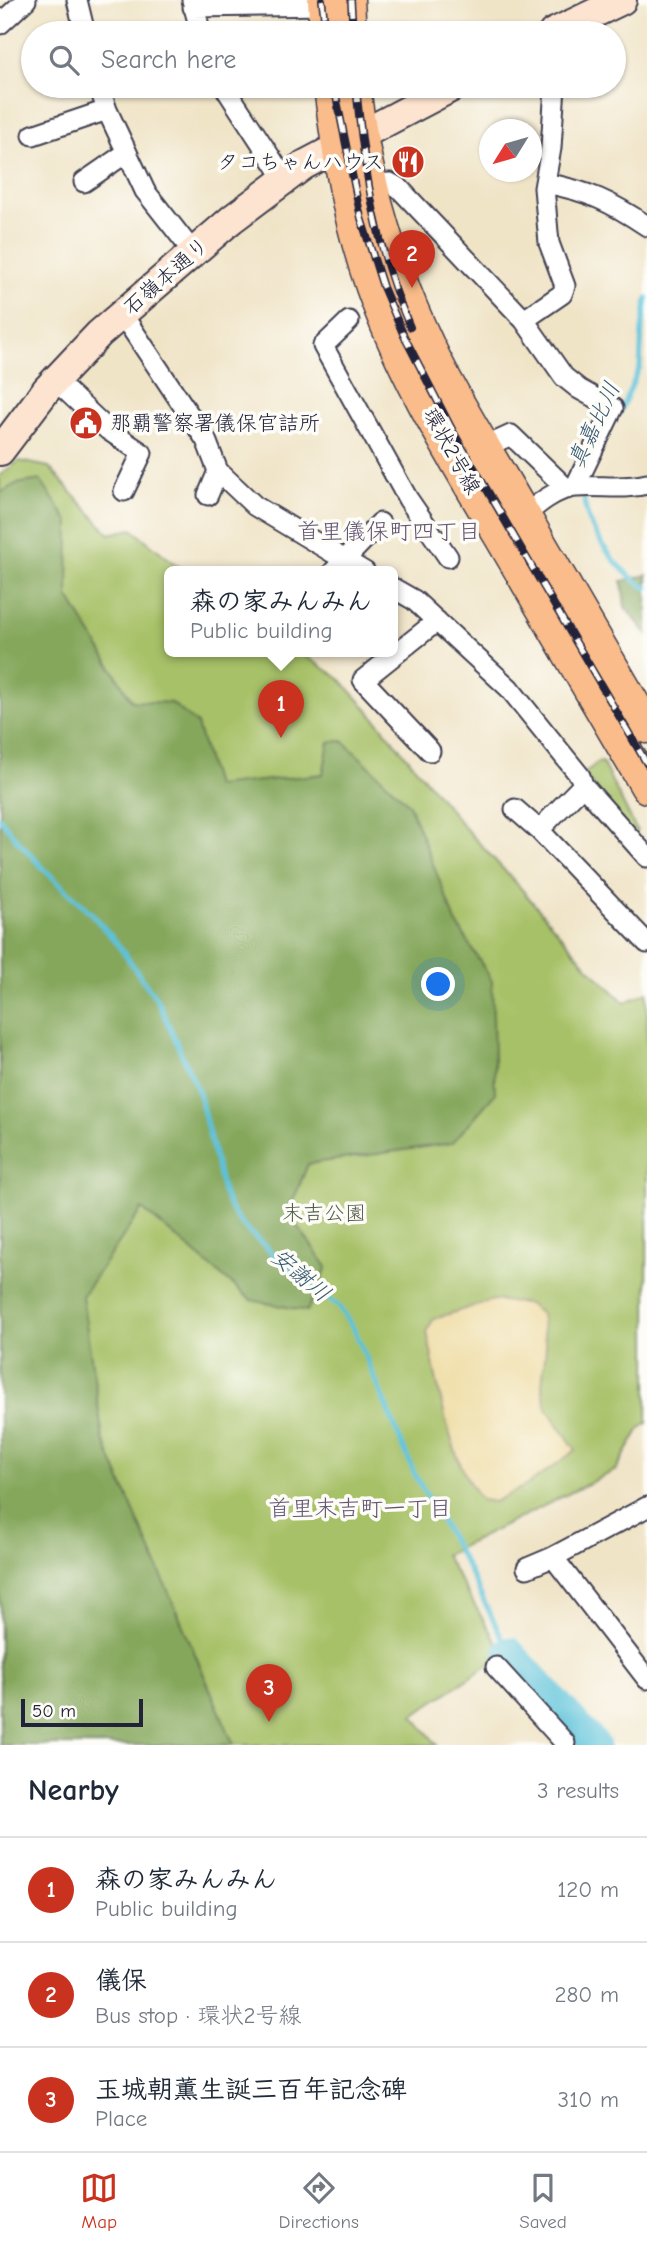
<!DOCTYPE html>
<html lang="en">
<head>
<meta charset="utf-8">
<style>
	body { margin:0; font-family:"Comic Neue","Klee One",sans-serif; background:#f2f2f3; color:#1f2937 }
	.compass { position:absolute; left:479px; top:119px; width:63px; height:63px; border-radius:50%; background:#fff; box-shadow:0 2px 5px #0004; rotate:233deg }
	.scale { position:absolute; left:21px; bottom:18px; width:122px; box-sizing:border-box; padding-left:7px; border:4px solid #22223b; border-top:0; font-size:19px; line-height:24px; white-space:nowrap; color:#22223b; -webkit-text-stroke:5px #fdfcf7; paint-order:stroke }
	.you { position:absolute; left:439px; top:985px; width:24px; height:24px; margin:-18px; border:5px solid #fff; border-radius:50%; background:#1a73e8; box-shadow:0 0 0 10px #1a73e833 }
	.badge { display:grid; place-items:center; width:46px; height:46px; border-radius:50%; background:#c8321e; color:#fff; font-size:23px; font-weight:700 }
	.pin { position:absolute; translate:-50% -58px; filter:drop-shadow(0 2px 4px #0008) }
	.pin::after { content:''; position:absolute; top:37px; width:24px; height:21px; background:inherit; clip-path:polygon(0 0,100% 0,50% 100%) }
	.popup { position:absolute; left:164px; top:566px; width:234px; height:91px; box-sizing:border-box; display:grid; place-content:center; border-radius:10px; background:#fff; filter:drop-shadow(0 2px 5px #0005); font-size:23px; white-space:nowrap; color:#747a83 }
	.popup b { font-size:26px; color:#1f2937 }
	.popup::after { content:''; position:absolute; left:50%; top:100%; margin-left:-14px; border:14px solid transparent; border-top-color:#fff }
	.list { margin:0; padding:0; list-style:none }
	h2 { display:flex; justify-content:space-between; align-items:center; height:91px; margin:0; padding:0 28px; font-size:30px }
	h2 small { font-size:23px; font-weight:400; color:#747a83 }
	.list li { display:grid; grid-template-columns:46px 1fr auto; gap:21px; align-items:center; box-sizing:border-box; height:105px; padding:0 28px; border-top:2px solid #e0e1e3 }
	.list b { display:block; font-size:26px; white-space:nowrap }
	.list p { margin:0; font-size:23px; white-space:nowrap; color:#747a83 }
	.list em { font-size:23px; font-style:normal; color:#747a83 }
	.icon { flex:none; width:38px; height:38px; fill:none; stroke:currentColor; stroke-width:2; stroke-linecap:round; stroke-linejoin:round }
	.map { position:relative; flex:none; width:647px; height:1745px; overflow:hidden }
	.search { position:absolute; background:#fff; box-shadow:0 2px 5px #0004; left:21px; right:21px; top:21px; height:77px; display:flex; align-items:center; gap:18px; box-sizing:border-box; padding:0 24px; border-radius:38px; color:#747a83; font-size:26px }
	.sheet { height:406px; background:#fff }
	nav { display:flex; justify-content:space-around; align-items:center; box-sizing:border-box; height:98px; border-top:2px solid #e0e1e3; background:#fff; font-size:19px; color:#747a83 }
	nav a { display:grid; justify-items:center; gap:4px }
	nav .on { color:#c8321e }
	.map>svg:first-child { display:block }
	.green { fill:#a7c167; stroke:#647251; stroke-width:2 }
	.forest { fill:#85a75c; stroke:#54644c; stroke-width:2 }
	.sand { fill:#eeda9e; stroke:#887e6c; stroke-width:2 }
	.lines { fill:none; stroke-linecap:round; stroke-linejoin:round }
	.stream { stroke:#5cc2da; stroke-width:5 }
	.river { stroke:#5cc2da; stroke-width:30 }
	.minor-casing { stroke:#413f50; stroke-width:23 }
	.secondary-casing { stroke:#413f50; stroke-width:32 }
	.primary-casing { stroke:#413f50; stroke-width:35 }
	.minor { stroke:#fff; stroke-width:19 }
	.secondary { stroke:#fde4d0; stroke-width:28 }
	.primary { stroke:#f9bc8a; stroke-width:32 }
	.rail-casing { stroke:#22223b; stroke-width:8 }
	.rail { stroke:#fdfcf7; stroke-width:5; stroke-dasharray:16; stroke-linecap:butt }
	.labels { text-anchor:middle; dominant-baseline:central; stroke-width:7; stroke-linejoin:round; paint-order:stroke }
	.poi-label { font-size:21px; fill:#22223b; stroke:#fdfcf7; text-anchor:end }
	.street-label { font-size:21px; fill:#22223b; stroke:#fdfcf7 }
	.park-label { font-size:21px; fill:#515a4a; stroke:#fdfcf7 }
	.water-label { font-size:23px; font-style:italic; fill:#365a73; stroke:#fdfcf7 }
	.neighbourhood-label { font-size:23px; fill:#625575; stroke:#fdfcf7 }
</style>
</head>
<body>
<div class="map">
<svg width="647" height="1745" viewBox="0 0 647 1745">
	<rect width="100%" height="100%" fill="#fdfcf7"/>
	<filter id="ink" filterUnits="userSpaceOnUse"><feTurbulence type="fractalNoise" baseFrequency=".0143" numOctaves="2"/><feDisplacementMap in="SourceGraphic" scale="14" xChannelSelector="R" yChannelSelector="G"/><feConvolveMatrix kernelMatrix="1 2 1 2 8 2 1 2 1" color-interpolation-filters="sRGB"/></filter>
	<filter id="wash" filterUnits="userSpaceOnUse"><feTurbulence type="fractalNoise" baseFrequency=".00686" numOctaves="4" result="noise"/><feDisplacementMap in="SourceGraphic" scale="28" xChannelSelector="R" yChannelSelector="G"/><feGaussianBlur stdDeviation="1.57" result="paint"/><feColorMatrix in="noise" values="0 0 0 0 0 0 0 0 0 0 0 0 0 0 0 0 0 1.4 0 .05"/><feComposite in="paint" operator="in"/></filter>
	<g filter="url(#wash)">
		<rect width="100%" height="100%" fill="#f0e4c7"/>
		<!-- green -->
		<path class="green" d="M 19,461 L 49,467 L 109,534 L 132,529 L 185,572 L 169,572 L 169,652 L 299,652 L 339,678 L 369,711 L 465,828 L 518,885 L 587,966 L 625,1003 L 647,992 L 647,1423 L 641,1427 L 616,1470 L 445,1555 L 504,1655 L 413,1715 L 437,1745 L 0,1745 L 0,475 Z
			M 602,762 L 637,831 L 632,834 L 584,774 L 597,763 Z"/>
		<!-- forest -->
		<path class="forest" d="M 40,480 L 69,522 L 68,596 L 132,701 L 172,703 L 197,724 L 215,786 L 323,774 L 329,742 L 343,741 L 409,804 L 456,922 L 492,981 L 495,1094 L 452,1143 L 308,1164 L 288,1213 L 327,1267 L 307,1311 L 251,1300 L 142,1209 L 82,1296 L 103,1439 L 234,1745 L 0,1745 L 0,493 L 16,484 Z
			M 647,575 L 647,634 L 625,607 L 622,581 Z"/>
		<!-- sand -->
		<path class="sand" d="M 493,1300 L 529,1304 L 541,1314 L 546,1347 L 542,1385 L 546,1407 L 576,1450 L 529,1484 L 494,1502 L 482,1500 C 449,1463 437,1381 427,1332 L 433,1319 Z"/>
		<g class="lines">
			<!-- stream -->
			<path class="stream" d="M 620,412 L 640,367 L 642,328 L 647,298
				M 584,490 C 581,524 618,573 647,588
				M 0,818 L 16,839 L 46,871 L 91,913 L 116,942 L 158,1001 L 199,1093 L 223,1192 L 232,1212 L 248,1231 L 279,1259 L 339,1307 L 354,1329 L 415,1475 L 467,1567 L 509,1652"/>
			<!-- river -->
			<path class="river" d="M 509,1652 L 595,1745"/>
		</g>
	</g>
	<g filter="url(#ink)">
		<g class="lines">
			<defs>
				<path id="minor" d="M 77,0 L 85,33
					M 192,0 L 201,33
					M 193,7 L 324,5
					M 0,24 L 26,0
					M 99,86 L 107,110 L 145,191 L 193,252
					M 224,86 L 284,178
					M 33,135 L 107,110
					M 84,182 L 126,153
					M 545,183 C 588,191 611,202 647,226
					M 372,184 L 390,183 L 399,188 L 524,320 L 564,377 L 579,389 L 613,408 L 575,487
					M 122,314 L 206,440 L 218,471 L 255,506 L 365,572
					M 524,320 L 562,294 L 565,286 L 549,243 L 544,188 L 551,148 L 555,86
					M 349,321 L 323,346 L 408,499 L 448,557
					M 55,380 L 108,430 L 142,453 L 124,491
					M 485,447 L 511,435 L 567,489
					M 208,495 L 218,471
					M 516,523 C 532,509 554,488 576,487 C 600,485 623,490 647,484
					M 333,572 L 380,523
					M 393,588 L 414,600 L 509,688 L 580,776 L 583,785 L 539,830 L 647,943
					M 430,751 L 363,680 L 437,621
					M 583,785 L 647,857
					M 515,809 L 539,830
					M 647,1507 L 553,1557 L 647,1679
					M 527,1568 L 553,1557
					M 496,1667 L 565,1743"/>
				<path id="secondary" d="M 553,33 L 622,0
					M 0,451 L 47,389 L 99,334 L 232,219 L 304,165 L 454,86"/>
				<path id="primary" d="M 324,0 L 326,33
					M 348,0 L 350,33
					M 330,86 C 338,154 349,222 372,287 C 403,375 453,456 500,536 C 549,620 598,704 647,787
					M 354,86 C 366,194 401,302 455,397 C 475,434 498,470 519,507 C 562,580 604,654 647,727"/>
			</defs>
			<!-- minor casing -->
			<use href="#minor" class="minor-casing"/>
			<!-- secondary casing -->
			<use href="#secondary" class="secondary-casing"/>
			<!-- primary casing -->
			<use href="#primary" class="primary-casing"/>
			<!-- minor -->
			<use href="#minor" class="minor"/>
			<!-- secondary -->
			<use href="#secondary" class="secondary"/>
			<!-- primary -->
			<use href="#primary" class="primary"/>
			<defs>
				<path id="rail" d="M 322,0 L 326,33
					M 351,0 L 353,33
					M 334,86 L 361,218 L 383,287 L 404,336 L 455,435 L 647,764
					M 356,86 C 364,169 376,250 410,327"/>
			</defs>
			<!-- rail casing -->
			<use href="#rail" class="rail-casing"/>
			<!-- rail -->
			<use href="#rail" class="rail"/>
		</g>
	</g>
	<!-- icons -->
	<defs>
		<symbol id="restaurant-disc" viewBox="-11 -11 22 22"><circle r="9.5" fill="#c8321e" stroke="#fdfcf7"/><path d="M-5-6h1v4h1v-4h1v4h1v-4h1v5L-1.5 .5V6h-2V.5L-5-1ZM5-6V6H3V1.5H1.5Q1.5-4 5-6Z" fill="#fff"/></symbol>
		<symbol id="civic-disc" viewBox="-11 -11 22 22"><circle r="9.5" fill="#c8321e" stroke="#fdfcf7"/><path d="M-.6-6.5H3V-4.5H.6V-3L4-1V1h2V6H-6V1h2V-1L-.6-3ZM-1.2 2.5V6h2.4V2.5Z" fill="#fff"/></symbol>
	</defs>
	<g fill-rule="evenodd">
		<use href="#restaurant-disc" x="389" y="143" width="38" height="38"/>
		<use href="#civic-disc" x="67" y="404" width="38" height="38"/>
	</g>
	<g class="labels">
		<!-- poi labels -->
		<g class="poi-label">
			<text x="384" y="162">タコちゃんハウス</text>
			<text x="110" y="423" text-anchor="start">那覇警察署儀保官詰所</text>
		</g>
		<!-- street labels -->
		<g class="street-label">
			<text transform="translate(166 276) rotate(-41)">石嶺本通り</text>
			<text transform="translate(452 451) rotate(61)">環状2号線</text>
		</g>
		<!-- park labels -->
		<g class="park-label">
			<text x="324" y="1213">末吉公園</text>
		</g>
		<!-- water labels -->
		<g class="water-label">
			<text transform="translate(594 425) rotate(-65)">真嘉比川</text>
			<text transform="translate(301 1275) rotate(40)">安謝川</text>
		</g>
		<!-- neighbourhood labels -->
		<g class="neighbourhood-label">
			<text x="389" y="531">首里儀保町四丁目</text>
			<text x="360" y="1508">首里末吉町一丁目</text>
		</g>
	</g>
</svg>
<svg class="compass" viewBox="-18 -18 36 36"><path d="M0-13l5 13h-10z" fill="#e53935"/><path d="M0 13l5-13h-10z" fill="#747a83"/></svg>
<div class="scale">50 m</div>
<div class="you"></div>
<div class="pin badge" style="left:281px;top:738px">1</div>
<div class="popup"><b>森の家みんみん</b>Public building</div>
<div class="pin badge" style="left:412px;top:288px">2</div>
<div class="pin badge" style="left:269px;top:1722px">3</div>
<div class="search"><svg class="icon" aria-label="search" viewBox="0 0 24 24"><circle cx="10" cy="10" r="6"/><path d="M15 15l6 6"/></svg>Search here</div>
</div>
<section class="sheet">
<h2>Nearby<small>3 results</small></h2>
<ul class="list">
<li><span class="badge">1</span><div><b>森の家みんみん</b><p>Public building</p></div><em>120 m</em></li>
<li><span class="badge">2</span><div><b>儀保</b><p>Bus stop · 環状2号線</p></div><em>280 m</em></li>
<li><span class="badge">3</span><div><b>玉城朝薫生誕三百年記念碑</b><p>Place</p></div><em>310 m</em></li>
</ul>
</section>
<nav>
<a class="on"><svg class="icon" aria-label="map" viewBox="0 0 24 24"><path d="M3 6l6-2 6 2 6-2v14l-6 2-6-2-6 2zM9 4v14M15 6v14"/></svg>Map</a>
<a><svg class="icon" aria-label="directions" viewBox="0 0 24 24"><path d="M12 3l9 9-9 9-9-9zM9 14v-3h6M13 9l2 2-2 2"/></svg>Directions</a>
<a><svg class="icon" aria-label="saved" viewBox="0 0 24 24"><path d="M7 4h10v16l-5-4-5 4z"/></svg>Saved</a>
</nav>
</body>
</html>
